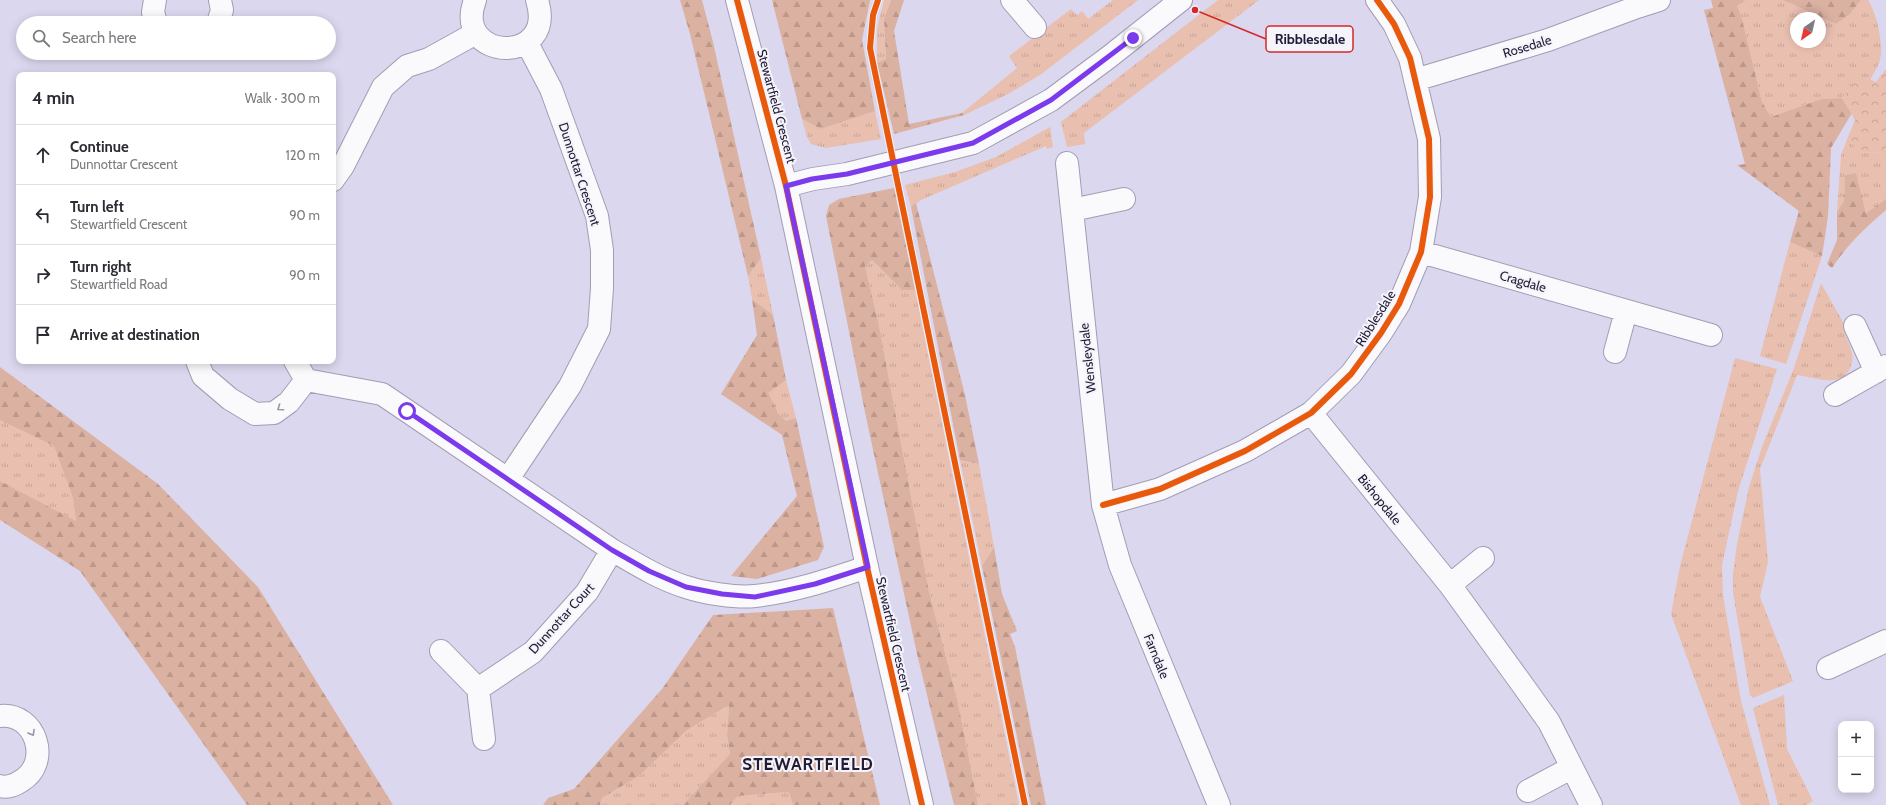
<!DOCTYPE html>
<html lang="en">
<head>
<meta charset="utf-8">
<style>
	body { margin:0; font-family:Cabin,sans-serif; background:#f7f7f7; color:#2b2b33 }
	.controls { position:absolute; right:12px; bottom:12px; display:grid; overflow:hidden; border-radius:8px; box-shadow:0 2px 10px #0003 }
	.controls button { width:36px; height:36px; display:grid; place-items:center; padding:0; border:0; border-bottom:1px solid #e1e1e2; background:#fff; color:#2b2b33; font:20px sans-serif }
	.compass { position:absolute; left:1790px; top:12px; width:36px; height:36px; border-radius:50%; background:#fff; box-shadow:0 2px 10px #0003; rotate:214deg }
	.stop { position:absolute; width:12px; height:12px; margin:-9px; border:3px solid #7c3aed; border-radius:50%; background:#fff }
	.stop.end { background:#7c3aed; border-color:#fff; box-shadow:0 1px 4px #0008 }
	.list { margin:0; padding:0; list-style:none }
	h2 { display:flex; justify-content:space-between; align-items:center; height:52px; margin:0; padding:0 16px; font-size:17px }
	h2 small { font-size:13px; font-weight:400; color:#7c7c81 }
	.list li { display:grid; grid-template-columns:26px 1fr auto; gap:12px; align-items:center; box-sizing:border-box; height:60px; padding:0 16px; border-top:1px solid #e1e1e2 }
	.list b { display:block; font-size:15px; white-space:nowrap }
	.list p { margin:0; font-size:13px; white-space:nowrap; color:#7c7c81 }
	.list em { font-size:13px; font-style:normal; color:#7c7c81 }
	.icon { flex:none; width:22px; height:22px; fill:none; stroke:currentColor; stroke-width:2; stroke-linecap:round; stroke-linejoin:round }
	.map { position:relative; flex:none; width:1886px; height:805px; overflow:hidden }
	.search { position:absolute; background:#fff; box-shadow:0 2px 10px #0003; left:16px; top:16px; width:320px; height:44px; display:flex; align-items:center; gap:10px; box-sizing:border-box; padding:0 14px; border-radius:22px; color:#7c7c81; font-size:15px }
	.panel { position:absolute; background:#fff; box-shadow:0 2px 10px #0003; left:16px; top:72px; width:320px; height:292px; border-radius:8px }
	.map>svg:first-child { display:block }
	.grass { fill:url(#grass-tufts); fill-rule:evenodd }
	.forest { fill:url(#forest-firs) }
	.park { fill:url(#park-crowns) }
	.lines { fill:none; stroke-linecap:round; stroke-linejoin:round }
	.minor-casing { stroke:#a29db4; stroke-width:24 }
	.tertiary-casing { stroke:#a29db4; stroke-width:24 }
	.minor { stroke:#faf9fc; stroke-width:22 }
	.tertiary { stroke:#faf9fc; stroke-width:22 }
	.cycleway-casing { stroke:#f5f4fb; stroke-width:8 }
	.cycleway { stroke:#e8590c; stroke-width:6 }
	.oneway { stroke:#9996a3 }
	.route { stroke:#7c3aed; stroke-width:5 }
	.labels { text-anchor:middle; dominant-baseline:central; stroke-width:4; stroke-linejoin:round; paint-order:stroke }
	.street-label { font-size:13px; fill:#221c36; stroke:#f5f4fb }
	.district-label { font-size:17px; font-weight:bold; letter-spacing:1px; fill:#221c36; stroke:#f5f4fb }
	.leader { fill:none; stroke:#d62828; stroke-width:1.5 }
	.callout-dot { fill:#d62828; stroke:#f5f4fb; stroke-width:1.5 }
	.callout { fill:#f5f4fb; stroke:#d62828; stroke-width:1.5 }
	.callout-label { font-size:14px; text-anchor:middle; font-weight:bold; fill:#221c36 }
</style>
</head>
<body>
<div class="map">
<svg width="1886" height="805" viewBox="0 0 1886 805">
	<defs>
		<pattern id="grass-tufts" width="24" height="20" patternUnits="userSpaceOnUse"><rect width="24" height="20" fill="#e9bfaf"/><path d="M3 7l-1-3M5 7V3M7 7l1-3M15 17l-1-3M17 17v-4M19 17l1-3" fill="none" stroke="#c8a497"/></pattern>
		<pattern id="forest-firs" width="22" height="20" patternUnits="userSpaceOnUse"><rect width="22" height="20" fill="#dbb1a1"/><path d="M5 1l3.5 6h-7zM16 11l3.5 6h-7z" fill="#bc988b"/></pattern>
		<pattern id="park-crowns" width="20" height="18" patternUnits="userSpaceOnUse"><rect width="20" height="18" fill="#e9bfaf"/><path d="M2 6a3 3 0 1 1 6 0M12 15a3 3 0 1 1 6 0" fill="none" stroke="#c8a497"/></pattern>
	</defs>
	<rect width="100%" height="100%" fill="#dbd7ee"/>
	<!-- grass -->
	<path class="grass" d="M 884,0 L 891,0 L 884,19 L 886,59 L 877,63 L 877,29 Z
		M 1113,0 L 1138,0 L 1040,75 L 1008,94 L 964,115 L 962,113 L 1017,68 L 1009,56 L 1071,9 L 1077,15 L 1082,11 L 1088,19 Z
		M 1218,0 L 1259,0 L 1084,133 L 1085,144 L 1067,147 L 1061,122 Z
		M 1746,0 L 1783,0 L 1836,24 L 1849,15 L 1861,0 L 1868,0 C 1877,14 1885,48 1879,63 C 1877,69 1873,74 1870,80 L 1866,78 L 1847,91 L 1842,98 L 1821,99 L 1771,117 L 1762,102 L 1741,15 L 1737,6 ZM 1796,18 L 1820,18 L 1820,42 L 1796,42 Z
		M 875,111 L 881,139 L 826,148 L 811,144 L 807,137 L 802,119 L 821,129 Z
		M 1050,127 L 1053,147 L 1047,149 L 1046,146 L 921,200 L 911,207 L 905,185 L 955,172 L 996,157 Z
		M 1848,137 C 1861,158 1864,152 1886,152 L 1886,199 L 1866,213 L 1856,173 L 1845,175 L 1844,201 L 1837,212 L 1841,155 Z
		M 1790,242 L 1822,256 L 1786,364 L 1760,356 Z
		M 761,258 L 773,315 L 752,299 L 748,276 Z
		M 872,260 L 902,290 L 915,290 L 1019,805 L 978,805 L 958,703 L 929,592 L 878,321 L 865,266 Z
		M 1821,283 L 1844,324 C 1842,334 1849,340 1851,350 C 1853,357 1853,361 1850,368 C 1842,389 1813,377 1797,375 L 1760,469 L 1768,562 L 1760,597 L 1793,681 L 1753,698 L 1750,695 L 1733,592 L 1733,574 L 1737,544 L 1749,487 L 1762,447 L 1794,368 Z
		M 1735,358 L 1777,369 L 1738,491 L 1722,565 L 1723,595 L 1741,701 L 1770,805 L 1741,805 L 1671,614 L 1680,566 Z
		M 786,380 L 796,418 L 786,421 L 778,413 L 767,393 Z
		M 0,420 L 54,446 L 73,498 L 76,522 L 0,481 Z
		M 960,460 L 979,464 L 994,547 L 982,566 Z
		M 1784,695 L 1787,749 L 1813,801 L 1806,805 L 1778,805 L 1753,708 Z
		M 729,705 L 727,735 L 730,754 L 683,805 L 600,805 L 602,798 L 639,776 L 687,730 Z
		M 789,792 L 793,805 L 730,805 L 738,796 Z"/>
	<!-- forest -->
	<path class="forest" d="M 680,0 L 702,0 L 713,42 L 761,258 L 748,276 L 690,34 Z
		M 772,0 L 870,0 L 862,40 L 875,111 L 821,129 L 802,119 Z
		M 891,0 L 904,0 L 894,31 L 909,124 L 962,113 L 964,115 L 894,134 L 877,63 L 886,59 L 884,19 Z
		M 1711,0 L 1746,0 L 1737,6 L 1741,15 L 1762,102 L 1771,117 L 1821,99 L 1842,98 L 1852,113 L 1831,148 L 1828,216 L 1822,256 L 1790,242 L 1799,211 L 1737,165 L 1745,164 L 1704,10 L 1713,8 Z
		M 1783,0 L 1861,0 L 1849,15 L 1836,24 Z
		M 1856,173 L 1866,213 L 1886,199 L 1886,210 C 1865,228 1847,245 1832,268 L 1827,264 L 1837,240 L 1837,212 L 1844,201 L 1845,175 Z
		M 894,188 L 915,290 L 902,290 L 872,260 L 865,266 L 878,321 L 929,592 L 958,703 L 978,805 L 954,805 L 917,654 L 866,417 L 826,216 L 829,205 L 839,199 Z
		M 916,203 L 965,395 L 979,464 L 960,460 L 911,207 Z
		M 752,299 L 773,315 L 786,380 L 768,393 L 778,413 L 786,421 L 796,418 L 824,547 L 818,560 L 757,579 L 731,576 L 797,496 L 782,435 L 721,394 L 757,335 Z
		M 0,367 L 158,484 L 258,587 L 393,805 L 247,805 L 80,571 L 0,520 L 0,481 L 76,521 L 73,498 L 54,446 L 0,420 Z
		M 994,547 L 1002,594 L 1017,631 L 1010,634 L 1015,647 L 1046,805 L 1031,805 L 982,566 Z
		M 833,608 L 880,805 L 793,805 L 789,792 L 738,796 L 730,805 L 683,805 L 730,754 L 727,735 L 729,705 L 687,730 L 639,776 L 602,798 L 600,805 L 543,805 L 548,798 L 574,789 L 662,689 L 713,615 Z"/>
	<!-- park -->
	<path class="park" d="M 1886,69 L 1886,152 C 1864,152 1861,158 1848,137 L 1855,120 L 1842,98 L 1856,79 L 1866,78 L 1876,82 Z"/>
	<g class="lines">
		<defs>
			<path id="minor" d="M 155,0 L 153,12 L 156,23
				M 475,0 C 452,62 558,66 537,0
				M 1012,0 L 1035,27
				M 218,23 L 222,10 L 220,0
				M 1415,80 L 1548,40 L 1637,7 L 1659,0
				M 1067,163 L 1103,505 L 1120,565 L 1219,805
				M 333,180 L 343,166 L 383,87 L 407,66 L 429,59 L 476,33
				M 1072,210 L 1124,199
				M 1421,252 L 1711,335
				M 1855,326 L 1876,372
				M 1615,352 L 1626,311
				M 197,361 L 203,376 L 230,399 L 255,414 L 274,413 L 289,402 L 306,380
				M 295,361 L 306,380
				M 306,380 L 382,394 L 612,550 C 636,564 660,579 686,587 C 704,593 736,598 755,596 C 794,592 831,579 867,567
				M 1835,395 L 1886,366
				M 1311,413 L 1450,585 L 1519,680 L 1549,722 L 1591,805
				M 508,479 L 570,386 L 599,329 L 602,288 L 602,250 L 597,216 L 551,89 L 527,43
				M 1103,505 L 1160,489 L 1245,451 L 1311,413 L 1351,374 L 1381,333 L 1399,304 L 1421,252 L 1430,197 L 1429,139 L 1410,58 L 1394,24 L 1377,0
				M 1450,585 L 1483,558
				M 441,651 L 478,689 L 484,739
				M 1828,668 L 1886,641
				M 478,689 L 533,652 L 587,592 L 612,550
				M 0,716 C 36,712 52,763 21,781 C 15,785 7,788 0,786
				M 1528,791 L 1571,768"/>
			<path id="tertiary" d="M 737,0 L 786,186 L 867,567 L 922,805
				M 786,186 L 813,179 L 847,174 L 973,143 L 1051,100 L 1109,57 L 1181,0"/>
		</defs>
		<!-- minor casing -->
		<use href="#minor" class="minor-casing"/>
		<!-- tertiary casing -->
		<use href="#tertiary" class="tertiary-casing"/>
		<!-- minor -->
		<use href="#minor" class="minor"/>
		<!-- tertiary -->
		<use href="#tertiary" class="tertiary"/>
		<defs>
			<path id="cycleway" d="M 737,0 L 786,186 L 867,567 L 922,805
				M 878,0 L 873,15 L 870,48 L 1025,805
				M 1103,505 L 1160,489 L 1245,451 L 1311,413 L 1351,374 L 1381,333 L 1399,304 L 1421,252 L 1430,197 L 1429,139 L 1410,58 L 1394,24 L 1377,0"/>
		</defs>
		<!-- cycleway casing -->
		<use href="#cycleway" class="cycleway-casing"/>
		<!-- cycleway -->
		<use href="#cycleway" class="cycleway"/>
	</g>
	<!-- one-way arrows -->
	<defs><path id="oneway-chevron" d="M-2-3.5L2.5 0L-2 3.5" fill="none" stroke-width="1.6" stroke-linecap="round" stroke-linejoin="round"/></defs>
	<g class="oneway">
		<use href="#oneway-chevron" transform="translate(280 408) rotate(145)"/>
		<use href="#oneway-chevron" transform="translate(32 733) rotate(60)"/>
	</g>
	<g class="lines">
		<!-- route -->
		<path class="route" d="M 407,411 L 612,550 L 649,571 L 686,587 L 722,594 L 755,597 L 815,584 L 868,567 L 786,186 L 812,179 L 847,174 L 973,143 L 1051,100 L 1133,38"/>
	</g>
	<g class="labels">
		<!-- street labels -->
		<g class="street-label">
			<text transform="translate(1527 46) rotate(-17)">Rosedale</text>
			<text transform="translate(777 106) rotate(75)">Stewartfield Crescent</text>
			<text transform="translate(580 174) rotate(72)">Dunnottar Crescent</text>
			<text transform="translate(1523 281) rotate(16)">Cragdale</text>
			<text transform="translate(1375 318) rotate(-58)">Ribblesdale</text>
			<text transform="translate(1087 358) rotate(-96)">Wensleydale</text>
			<text transform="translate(1380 499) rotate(51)">Bishopdale</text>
			<text transform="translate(561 618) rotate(-48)">Dunnottar Court</text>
			<text transform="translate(894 634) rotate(77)">Stewartfield Crescent</text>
			<text transform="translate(1157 656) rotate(68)">Farndale</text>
		</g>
		<!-- district labels -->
		<g class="district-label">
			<text x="808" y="764">STEWARTFIELD</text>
		</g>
	</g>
	<!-- callouts -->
	<path class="leader" d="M1195 10L1266 39"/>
	<circle class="callout-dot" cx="1195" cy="10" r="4"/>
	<rect class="callout" x="1266" y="26" width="87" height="26" rx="4"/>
	<g class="callout-label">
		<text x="1310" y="44">Ribblesdale</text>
	</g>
</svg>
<div class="controls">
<button>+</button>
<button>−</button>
</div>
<svg class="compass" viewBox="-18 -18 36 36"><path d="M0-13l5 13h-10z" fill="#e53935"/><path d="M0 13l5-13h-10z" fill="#7c7c81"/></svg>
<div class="stop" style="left:407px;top:411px"></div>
<div class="stop end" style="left:1133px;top:38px"></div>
<div class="search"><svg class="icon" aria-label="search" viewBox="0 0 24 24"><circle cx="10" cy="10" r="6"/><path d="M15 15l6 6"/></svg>Search here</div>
<section class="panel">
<h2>4 min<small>Walk · 300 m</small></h2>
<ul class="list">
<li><svg class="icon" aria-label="ahead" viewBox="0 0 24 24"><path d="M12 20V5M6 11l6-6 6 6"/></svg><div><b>Continue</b><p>Dunnottar Crescent</p></div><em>120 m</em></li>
<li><svg class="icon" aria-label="left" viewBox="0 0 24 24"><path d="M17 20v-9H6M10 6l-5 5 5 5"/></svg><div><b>Turn left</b><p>Stewartfield Crescent</p></div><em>90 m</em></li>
<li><svg class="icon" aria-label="right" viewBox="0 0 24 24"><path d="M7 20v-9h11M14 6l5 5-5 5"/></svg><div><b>Turn right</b><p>Stewartfield Road</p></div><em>90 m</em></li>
<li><svg class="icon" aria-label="arrive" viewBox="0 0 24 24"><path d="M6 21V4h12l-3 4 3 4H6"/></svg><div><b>Arrive at destination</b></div></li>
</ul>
</section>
</div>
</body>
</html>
